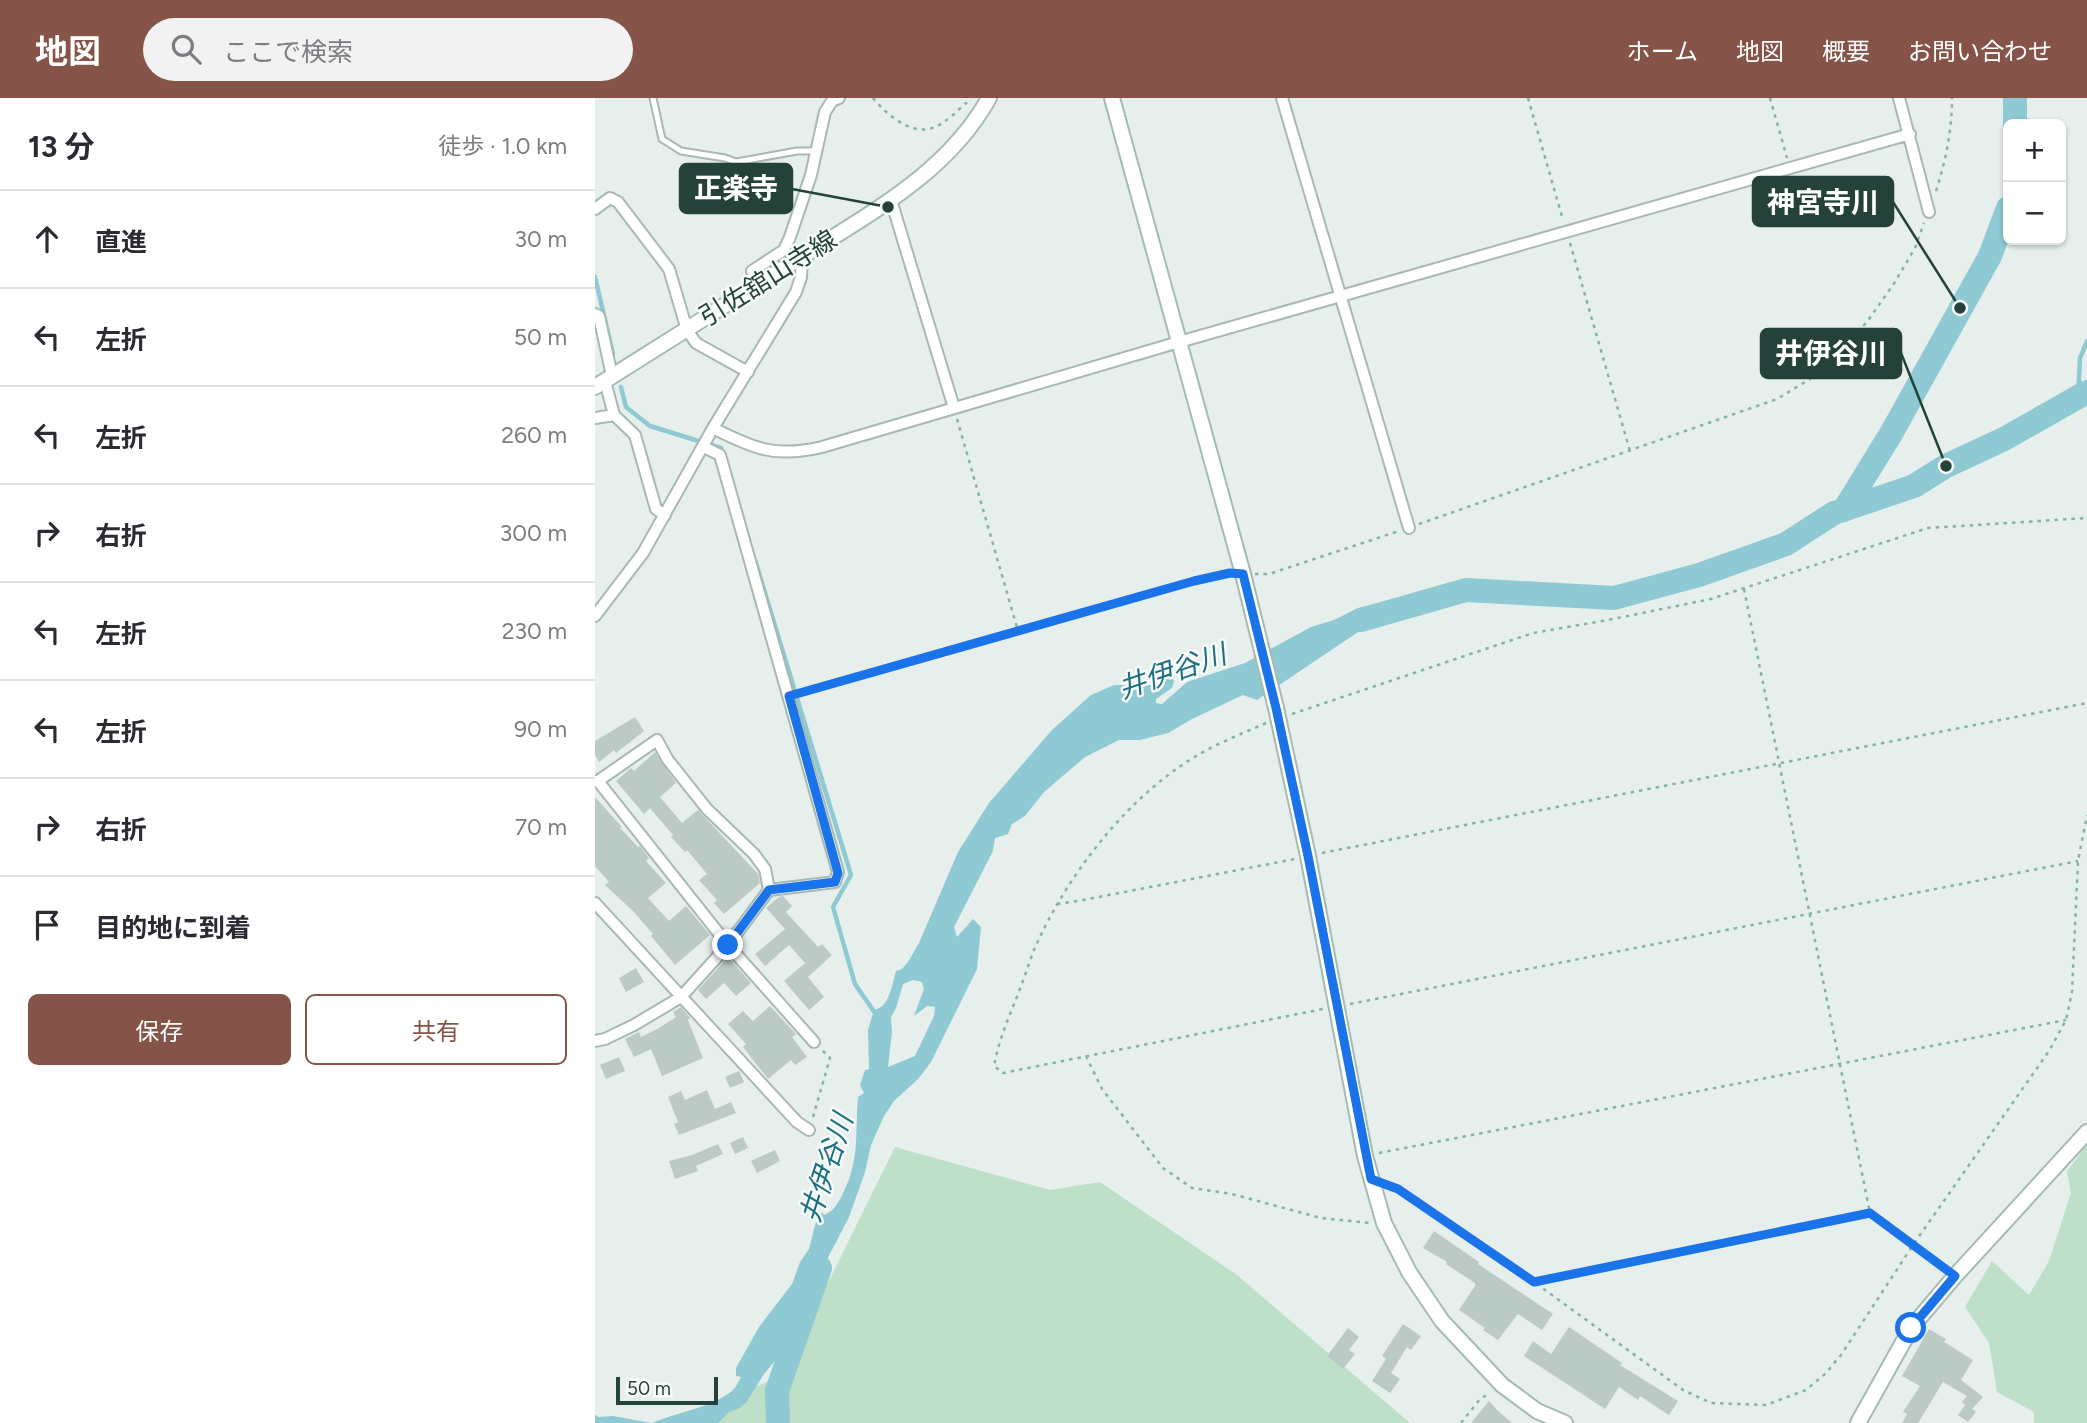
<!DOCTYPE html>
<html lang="ja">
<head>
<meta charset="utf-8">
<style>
	body { margin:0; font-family:Figtree,"Noto Sans JP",sans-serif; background:#f2f2f3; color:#2b2b33 }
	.controls { position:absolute; right:21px; top:21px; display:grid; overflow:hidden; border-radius:10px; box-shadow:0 2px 5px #0004 }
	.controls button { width:63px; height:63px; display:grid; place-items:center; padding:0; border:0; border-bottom:2px solid #e1e1e2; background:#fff; color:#2b2b33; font:35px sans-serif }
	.scale { position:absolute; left:21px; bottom:18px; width:102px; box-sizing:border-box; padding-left:7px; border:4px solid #24423a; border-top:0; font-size:19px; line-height:24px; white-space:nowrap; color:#24423a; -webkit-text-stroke:5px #f7fbf9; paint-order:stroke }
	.stop { position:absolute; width:21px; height:21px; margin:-16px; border:5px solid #1a73e8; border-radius:50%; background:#fff }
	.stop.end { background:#1a73e8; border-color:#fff; box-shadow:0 2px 7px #0008 }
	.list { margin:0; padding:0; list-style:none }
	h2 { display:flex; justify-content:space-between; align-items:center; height:91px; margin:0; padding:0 28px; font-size:30px }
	h2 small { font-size:23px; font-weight:400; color:#7c7c81 }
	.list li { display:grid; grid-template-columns:46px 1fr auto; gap:21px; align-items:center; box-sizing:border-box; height:98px; padding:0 28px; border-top:2px solid #e1e1e2 }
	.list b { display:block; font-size:26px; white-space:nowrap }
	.list em { font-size:23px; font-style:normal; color:#7c7c81 }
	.actions { display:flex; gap:14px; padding:21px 28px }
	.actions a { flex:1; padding:16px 0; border:2px solid #855347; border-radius:10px; text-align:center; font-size:24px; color:#855347 }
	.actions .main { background:#855347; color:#fff }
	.icon { flex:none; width:38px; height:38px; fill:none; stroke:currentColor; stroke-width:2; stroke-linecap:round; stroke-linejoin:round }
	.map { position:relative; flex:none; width:1492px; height:1325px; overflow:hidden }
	header { display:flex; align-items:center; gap:42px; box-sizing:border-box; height:98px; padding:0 35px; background:#855347; color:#fff }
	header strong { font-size:33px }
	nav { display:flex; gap:38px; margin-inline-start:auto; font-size:24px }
	.search { width:490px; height:63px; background:#f2f2f3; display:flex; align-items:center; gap:18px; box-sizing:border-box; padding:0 24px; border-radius:38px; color:#7c7c81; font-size:26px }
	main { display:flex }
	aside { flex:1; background:#fff }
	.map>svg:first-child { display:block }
	.green { fill:#bfe0c8 }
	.water { fill:#8ec9d4; fill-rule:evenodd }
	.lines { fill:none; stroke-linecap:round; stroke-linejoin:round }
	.stream { stroke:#8ec9d4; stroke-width:4.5 }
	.river { stroke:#8ec9d4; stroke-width:24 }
	.building { fill:#bbcac4 }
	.lane-casing { stroke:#a8b8b2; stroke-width:9 }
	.street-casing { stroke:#a8b8b2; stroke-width:14 }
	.secondary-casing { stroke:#a4bbb3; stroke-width:18 }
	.path { stroke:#86b3a5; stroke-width:2.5; stroke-dasharray:3.5 5; stroke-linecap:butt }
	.lane { stroke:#fff; stroke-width:5 }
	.street { stroke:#fff; stroke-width:10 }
	.secondary { stroke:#fff; stroke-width:14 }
	.route { stroke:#1a73e8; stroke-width:9 }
	.labels { text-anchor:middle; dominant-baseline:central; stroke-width:5; stroke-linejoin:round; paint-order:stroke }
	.street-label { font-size:26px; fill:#24423a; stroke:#f7fbf9 }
	.water-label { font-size:28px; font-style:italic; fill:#1c6f80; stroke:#f7fbf9 }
	.leader { fill:none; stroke:#24423a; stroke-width:2.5 }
	.callout-dot { fill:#24423a; stroke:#f7fbf9; stroke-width:2.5 }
	.callout { fill:#24423a; stroke:#24423a; stroke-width:2.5 }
	.callout-label { font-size:28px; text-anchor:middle; font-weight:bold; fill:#fff }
</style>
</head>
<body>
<header>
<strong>地図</strong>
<div class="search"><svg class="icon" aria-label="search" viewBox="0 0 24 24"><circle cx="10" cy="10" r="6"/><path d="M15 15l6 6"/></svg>ここで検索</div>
<nav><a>ホーム</a><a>地図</a><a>概要</a><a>お問い合わせ</a></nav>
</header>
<main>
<aside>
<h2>13 分<small>徒歩 · 1.0 km</small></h2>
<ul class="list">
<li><svg class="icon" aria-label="ahead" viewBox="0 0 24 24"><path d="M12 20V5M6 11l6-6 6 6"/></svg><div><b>直進</b></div><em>30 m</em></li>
<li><svg class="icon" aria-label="left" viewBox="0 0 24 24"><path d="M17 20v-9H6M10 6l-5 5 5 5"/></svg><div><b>左折</b></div><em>50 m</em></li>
<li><svg class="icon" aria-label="left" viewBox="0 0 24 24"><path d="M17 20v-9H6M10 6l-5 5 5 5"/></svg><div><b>左折</b></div><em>260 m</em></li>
<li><svg class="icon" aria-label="right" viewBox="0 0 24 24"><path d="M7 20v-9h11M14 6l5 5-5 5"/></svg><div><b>右折</b></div><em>300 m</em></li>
<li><svg class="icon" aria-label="left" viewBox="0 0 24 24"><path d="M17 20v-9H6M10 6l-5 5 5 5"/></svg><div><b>左折</b></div><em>230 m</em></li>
<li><svg class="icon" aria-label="left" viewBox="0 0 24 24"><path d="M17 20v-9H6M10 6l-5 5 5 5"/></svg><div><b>左折</b></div><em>90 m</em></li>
<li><svg class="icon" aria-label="right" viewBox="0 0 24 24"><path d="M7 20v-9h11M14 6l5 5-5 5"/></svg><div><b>右折</b></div><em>70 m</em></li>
<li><svg class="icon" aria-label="arrive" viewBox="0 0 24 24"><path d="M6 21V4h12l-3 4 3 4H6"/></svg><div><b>目的地に到着</b></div></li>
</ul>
<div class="actions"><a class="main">保存</a><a>共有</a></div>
</aside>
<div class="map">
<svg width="1492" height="1325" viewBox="0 0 1492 1325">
	<rect width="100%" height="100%" fill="#e6efeb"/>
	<!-- green -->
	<path class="green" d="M 1492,1047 L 1492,1325 L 1439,1325 L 1439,1314 L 1402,1294 L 1394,1245 L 1370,1209 L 1397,1163 L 1434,1197 L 1454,1163 L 1476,1095 L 1472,1073 Z
		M 300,1049 L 455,1092 L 505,1084 L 642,1177 L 815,1325 L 69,1325 L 187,1278 Z"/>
	<!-- water -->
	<path class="water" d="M 796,502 L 801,517 L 784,520 L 662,602 L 648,597 L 597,621 L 573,635 L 545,642 L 524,642 L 490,659 L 449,694 L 430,718 L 417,726 L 413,736 L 400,740 L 398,753 L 359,829 L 362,839 L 378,821 L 386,829 L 382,871 L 336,964 L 323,981 L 299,1003 L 289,1018 L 276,1047 L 270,1074 L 254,1119 L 225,1175 L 217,1197 L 188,1253 L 169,1276 L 151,1305 L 143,1311 L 134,1314 L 123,1325 L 57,1325 C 82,1314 116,1310 137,1293 C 141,1289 144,1283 146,1279 L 141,1278 L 141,1270 L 164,1229 L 197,1186 L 205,1164 L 214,1151 L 220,1127 L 227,1114 L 229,1117 C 240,1113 244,1103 249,1093 C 265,1061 260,1033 263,999 L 269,995 L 265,987 L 270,972 L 274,971 L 273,932 L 279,912 C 295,909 297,886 301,873 L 307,871 L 313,864 L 324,845 L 363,754 L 394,705 L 457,632 L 496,597 L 519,587 L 561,587 L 576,578 L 579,583 L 577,590 L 561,601 L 561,605 L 567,606 L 592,584 L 650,565 L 716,529 L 739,522 L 763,510 ZM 318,882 L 327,884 L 329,891 L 319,918 L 332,908 L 340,909 L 339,918 L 320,958 L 293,969 L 297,934 L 296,919 L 301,910 L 308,886 Z
		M 0,1317 L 4,1319 L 18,1318 L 56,1325 L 0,1325 Z"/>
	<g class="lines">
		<!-- stream -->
		<path class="stream" d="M 0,179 L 18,256
			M 26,289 L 31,309 L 55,328 L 126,350 L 128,357
			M 1483,300 L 1485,260 L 1492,243
			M 160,462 L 256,777 L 238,809 L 260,886 L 280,915"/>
		<!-- river -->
		<path class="river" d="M 1420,26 L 1420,0
			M 1249,412 L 1297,334 L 1395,158 L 1413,110
			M 766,522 L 871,492 L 1019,500 L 1104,477 L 1191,446 L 1239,415 L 1319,388 L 1351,368 L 1409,341 L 1492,294
			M 183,1325 L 182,1293 L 225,1170"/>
	</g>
	<!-- building -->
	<path class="building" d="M 40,619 L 49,633 L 21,655 L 19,652 L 4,664 L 0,657 L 0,643 Z
		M 60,654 L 81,685 L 65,699 L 87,725 L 103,712 L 163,776 L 165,785 L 129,816 L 119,805 L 122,802 L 104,782 L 112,776 L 92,752 L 90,754 L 76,739 L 78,737 L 55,710 L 49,716 L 21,683 L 36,670 L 39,673 Z
		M 0,699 L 27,729 L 25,730 L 43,749 L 45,748 L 54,760 L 51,763 L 71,785 L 53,800 L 74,823 L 91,808 L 115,837 L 80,867 L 56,838 L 58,836 L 38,813 L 10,787 L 14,784 L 0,768 Z
		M 188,798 L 197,808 L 191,814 L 223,849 L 227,846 L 237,857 L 213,879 L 229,899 L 214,912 L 189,883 L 210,865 L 194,847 L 170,868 L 160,856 L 190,831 L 171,810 L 184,799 Z
		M 133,859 L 156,885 L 141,898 L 129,885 L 111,901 L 103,892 Z
		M 41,870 L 49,884 L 31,894 L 24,880 Z
		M 175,908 L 201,936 L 197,939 L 212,959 L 200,967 L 196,962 L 173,981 L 148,949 L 151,946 L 133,926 L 148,913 L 158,923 Z
		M 86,909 L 95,920 L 93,922 L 108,960 L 67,978 L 56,951 L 39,959 L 30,941 L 44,934 L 46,939 L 64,930 L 81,919 L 78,914 Z
		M 24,959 L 30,973 L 11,981 L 5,967 Z
		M 144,973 L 149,984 L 135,990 L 130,979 Z
		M 112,992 L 120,1011 L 136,1004 L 141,1015 L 84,1037 L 79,1026 L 83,1024 L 73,999 L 86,993 L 90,1002 Z
		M 148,1039 L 153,1050 L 140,1056 L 135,1045 Z
		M 123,1046 L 128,1056 L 101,1068 L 103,1073 L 80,1081 L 74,1063 L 97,1057 Z
		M 180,1052 L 185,1063 L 162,1075 L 156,1063 Z
		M 839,1133 L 884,1164 L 883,1166 L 958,1216 L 947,1232 L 923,1216 L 903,1242 L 888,1232 L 890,1230 L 864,1212 L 880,1188 L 880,1185 L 851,1166 L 852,1164 L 828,1150 Z
		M 808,1226 L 826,1238 L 816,1252 L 812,1249 L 796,1275 L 805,1281 L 795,1295 L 777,1283 L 791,1261 L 787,1258 Z
		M 974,1229 L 1027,1265 L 1025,1267 L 1083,1303 L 1074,1317 L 1045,1298 L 1043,1302 L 1024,1289 L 1010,1311 L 929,1258 L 938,1243 L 956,1256 Z
		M 753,1230 L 764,1239 L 754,1252 L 760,1256 L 748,1271 L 732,1258 Z
		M 1334,1231 L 1351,1241 L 1349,1244 L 1378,1262 L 1366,1282 L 1388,1299 L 1377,1311 L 1381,1314 L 1373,1324 L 1363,1317 L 1370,1307 L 1367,1304 L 1372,1298 L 1348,1284 L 1323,1325 L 1307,1325 L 1312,1316 L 1308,1314 L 1325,1288 L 1307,1278 Z
		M 894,1303 L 902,1312 L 917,1325 L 876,1325 Z"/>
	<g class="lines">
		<defs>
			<path id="lane" d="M 58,0 L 67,41 L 86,53 L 130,60 L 141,64 L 202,53 L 221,53"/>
			<path id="street" d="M 687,0 L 814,430
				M 1304,0 L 1334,114
				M 296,102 L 359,310
				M 0,111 L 15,100 L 23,104 L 74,171 L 92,232 L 101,245 L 153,274
				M 165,186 L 157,173 L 189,152 L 195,139 L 216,77 L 230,14 L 237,3 L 244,0
				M 0,216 L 4,218 L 17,278
				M 19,317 L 40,337 L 61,411 L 70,417
				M 0,320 L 19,317 L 10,283
				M 118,330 C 159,351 181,360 227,349 L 584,244 L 1315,36
				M 0,518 L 48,455 L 118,330 L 201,194 L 206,179 L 207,159
				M 0,683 L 3,683 L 133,847 L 219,944
				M 3,683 L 62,642 L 73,662 L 112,711 L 159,756 L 170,771 L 174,792
				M 0,805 L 202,1024 L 214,1032
				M 0,943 L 10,941 L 39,927 L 86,899 L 133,847 L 174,792 L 240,784 L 243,774 L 125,357 L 109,349"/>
			<path id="secondary" d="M 517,0 L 648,476 L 681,610 L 713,758 L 770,1058 L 789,1125 L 814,1174 L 847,1223 L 907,1287 L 942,1313 L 970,1325
				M 0,289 C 69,245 139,202 208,158 C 277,114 353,74 394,0
				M 1263,1325 L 1316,1230 L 1360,1178 L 1492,1034"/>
		</defs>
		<!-- lane casing -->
		<use href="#lane" class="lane-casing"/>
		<!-- street casing -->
		<use href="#street" class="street-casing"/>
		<!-- secondary casing -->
		<use href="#secondary" class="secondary-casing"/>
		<!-- path -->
		<path class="path" d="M 278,0 C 290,15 313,35 334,31 C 348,28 361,14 371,5 L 372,8
			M 933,0 L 968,122
			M 1175,0 L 1192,60
			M 1341,93 C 1351,62 1357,32 1357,0
			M 975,145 L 1035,353
			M 362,321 L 423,533
			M 824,426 L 1182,301 L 1215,281 L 1272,224 L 1300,184 L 1320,150 L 1329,125
			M 660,476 L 674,476 L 804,433
			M 1149,491 L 1275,1115 L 1349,1169
			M 204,595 L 599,483 L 633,476
			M 697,616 L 938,535 L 1013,522 L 1116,501 L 1333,430 L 1492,420
			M 671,625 C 644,637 615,648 590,665 C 527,707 475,775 443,843 C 436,857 432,873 426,888 C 416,915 404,940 399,968 L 408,975 L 728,911
			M 727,755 L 1492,605
			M 462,806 L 483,803 L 700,761
			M 755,906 L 1483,763
			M 491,958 L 507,991 L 568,1070 L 597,1090 L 637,1096 L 726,1120 L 775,1125
			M 218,1019 L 235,960 L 226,951
			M 784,1055 L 1471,922
			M 793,1087 L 803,1091 L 939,1184 L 1088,1292 L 1116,1305 L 1171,1307 L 1211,1292 L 1231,1275 L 1246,1257 L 1318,1147 L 1454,953 L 1471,922 L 1477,894 L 1483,763 L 1492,717
			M 939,1184 L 1275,1115
			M 866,1325 L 885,1301 L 895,1295"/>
		<!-- lane -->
		<use href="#lane" class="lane"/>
		<!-- street -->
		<use href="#street" class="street"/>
		<!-- secondary -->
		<use href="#secondary" class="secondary"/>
	</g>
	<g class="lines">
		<!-- route -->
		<path class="route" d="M 133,847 L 174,792 L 240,784 L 243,775 L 194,598 L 599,483 L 635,475 L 648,476 L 681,610 L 713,758 L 776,1081 L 803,1091 L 939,1184 L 1275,1115 L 1360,1178 L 1316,1230"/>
	</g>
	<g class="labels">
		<!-- street labels -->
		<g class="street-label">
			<text transform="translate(173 180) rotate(-32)">引佐舘山寺線</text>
		</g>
		<!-- water labels -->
		<g class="water-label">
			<text transform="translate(577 573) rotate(-19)">井伊谷川</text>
			<text transform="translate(231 1070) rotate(-72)">井伊谷川</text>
		</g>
	</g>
	<!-- callouts -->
	<path class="leader" d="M293 109L197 91M1365 210L1298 104M1351 368L1306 255"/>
	<g class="callout-dot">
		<circle cx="293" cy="109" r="7"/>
		<circle cx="1365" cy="210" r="7"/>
		<circle cx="1351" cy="368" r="7"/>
	</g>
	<g class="callout">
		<rect x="85" y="66" width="112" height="49" rx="7"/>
		<rect x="1158" y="79" width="140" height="49" rx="7"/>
		<rect x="1166" y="231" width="140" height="49" rx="7"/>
	</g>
	<g class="callout-label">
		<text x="141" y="100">正楽寺</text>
		<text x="1228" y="114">神宮寺川</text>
		<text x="1236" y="265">井伊谷川</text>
	</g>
</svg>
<div class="controls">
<button>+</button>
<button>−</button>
</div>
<div class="scale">50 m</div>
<div class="stop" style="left:1316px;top:1230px"></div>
<div class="stop end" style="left:133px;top:847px"></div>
</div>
</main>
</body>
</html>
